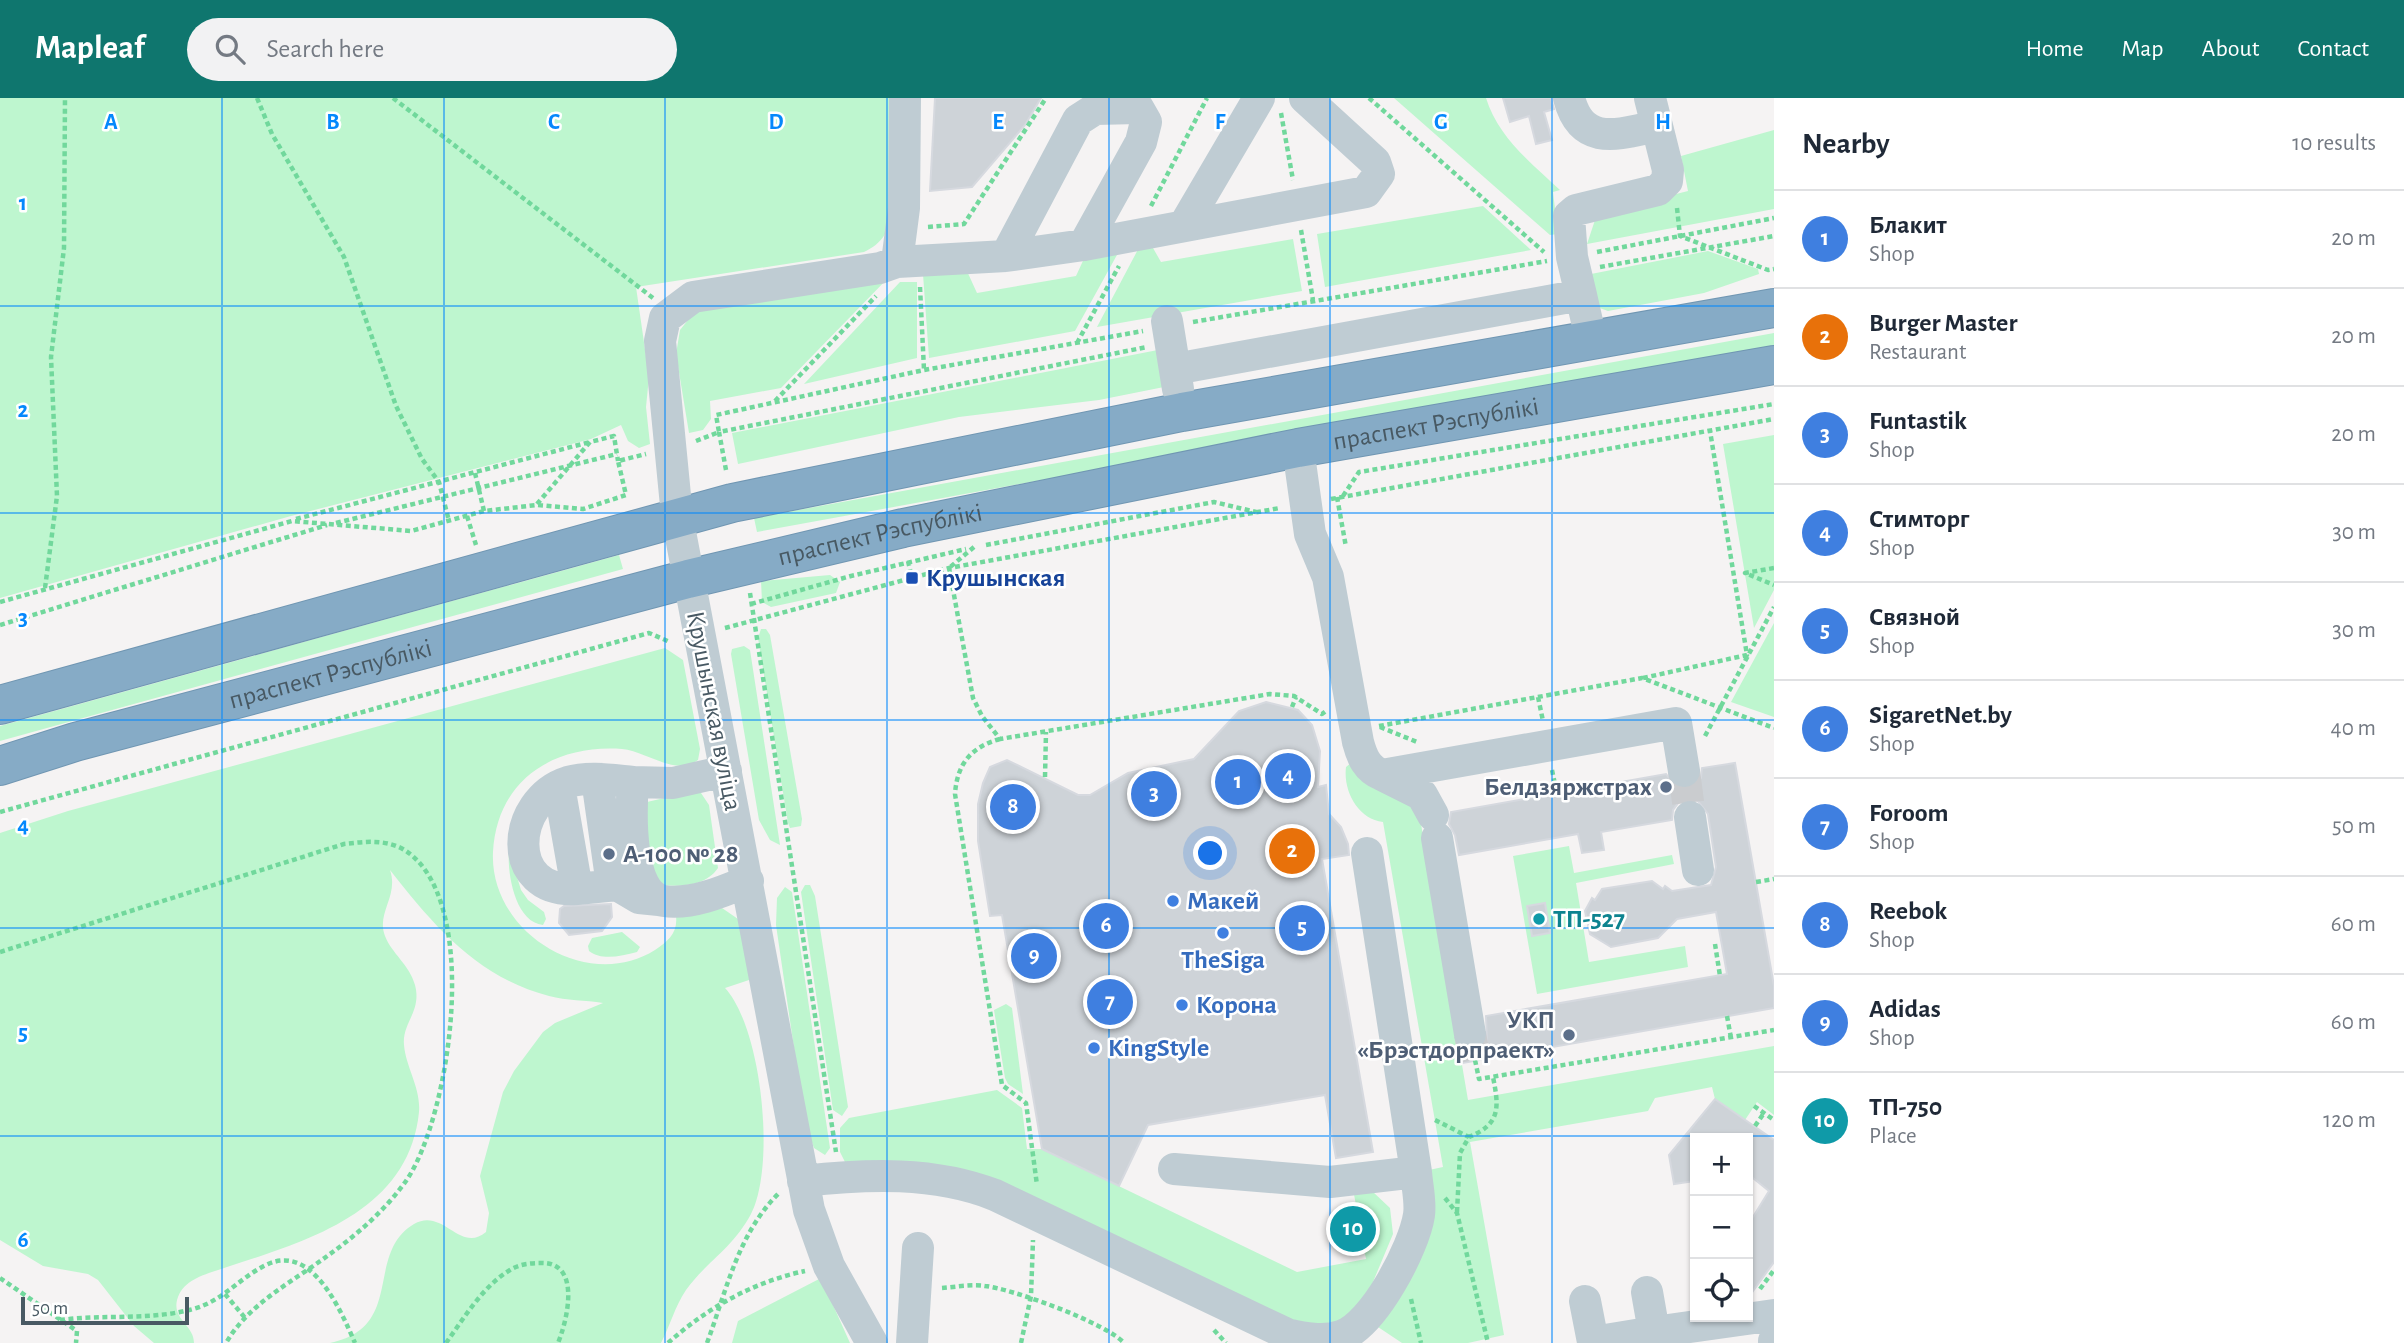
<!DOCTYPE html>
<html lang="en">
<head>
<meta charset="utf-8">
<style>
	body { margin:0; font-family:"Alegreya Sans",sans-serif; background:#f2f2f3; color:#1f2937 }
	.controls { position:absolute; right:21px; bottom:21px; display:grid; overflow:hidden; border-radius:0px; box-shadow:0 2px 5px #0004 }
	.controls button { width:63px; height:63px; display:grid; place-items:center; padding:0; border:0; border-bottom:2px solid #e0e1e3; background:#fff; color:#1f2937; font:35px sans-serif }
	.scale { position:absolute; left:21px; bottom:18px; width:168px; box-sizing:border-box; padding-left:7px; border:4px solid #485963; border-top:0; font-size:19px; line-height:24px; white-space:nowrap; color:#485963; -webkit-text-stroke:5px #fff; paint-order:stroke }
	.you { position:absolute; left:1211px; top:756px; width:24px; height:24px; margin:-18px; border:5px solid #fff; border-radius:50%; background:#1a73e8; box-shadow:0 0 0 10px #1a73e833 }
	.badge { display:grid; place-items:center; width:46px; height:46px; border-radius:50%; background:#0f766e; color:#fff; font-size:23px; font-weight:700 }
	.pin { position:absolute; translate:-50% -50%; border:4px solid #fff; box-shadow:0 2px 7px #0006 }
	.list { margin:0; padding:0; list-style:none }
	h2 { display:flex; justify-content:space-between; align-items:center; height:91px; margin:0; padding:0 28px; font-size:30px }
	h2 small { font-size:23px; font-weight:400; color:#747a83 }
	.list li { display:grid; grid-template-columns:46px 1fr auto; gap:21px; align-items:center; box-sizing:border-box; height:98px; padding:0 28px; border-top:2px solid #e0e1e3 }
	.list b { display:block; font-size:26px; white-space:nowrap }
	.list p { margin:0; font-size:23px; white-space:nowrap; color:#747a83 }
	.list em { font-size:23px; font-style:normal; color:#747a83 }
	.icon { flex:none; width:38px; height:38px; fill:none; stroke:currentColor; stroke-width:2; stroke-linecap:round; stroke-linejoin:round }
	.map { position:relative; flex:none; width:1774px; height:1245px; overflow:hidden }
	header { display:flex; align-items:center; gap:42px; box-sizing:border-box; height:98px; padding:0 35px; background:#0f766e; color:#fff }
	header strong { font-size:33px }
	nav { display:flex; gap:38px; margin-inline-start:auto; font-size:24px }
	.search { width:490px; height:63px; background:#f2f2f3; display:flex; align-items:center; gap:18px; box-sizing:border-box; padding:0 24px; border-radius:38px; color:#747a83; font-size:26px }
	main { display:flex }
	aside { flex:1; background:#fff }
	.map>svg:first-child { display:block }
	.green { fill:#bef6cf }
	.building { fill:#ced3d8; stroke:#d6d9df; stroke-width:2 }
	.lines { fill:none; stroke-linecap:round; stroke-linejoin:round }
	.minor-tunnel { stroke:#cacccf; stroke-width:32; stroke-dasharray:32 16; stroke-linecap:butt }
	.highway-casing { stroke:#7096b2; stroke-width:40 }
	.path { stroke:#71d89c; stroke-width:4.5; stroke-dasharray:5 3.5; stroke-linecap:butt }
	.minor { stroke:#bfccd3; stroke-width:32 }
	.highway { stroke:#86abc6; stroke-width:38 }
	.grid { fill:none; stroke:#0588fc; stroke-width:2; stroke-opacity:0.55 }
	.transit-dot { fill:#1a4fb4; stroke:#fff; stroke-width:2.5 }
	.service-dot { fill:#5c6f8a; stroke:#fff; stroke-width:2.5 }
	.shop-dot { fill:#3f7fe0; stroke:#fff; stroke-width:2.5 }
	.culture-dot { fill:#0f9aa8; stroke:#fff; stroke-width:2.5 }
	.labels { text-anchor:middle; dominant-baseline:central; stroke-width:5; stroke-linejoin:round; paint-order:stroke }
	.street-label { font-size:26px; fill:#485963; stroke:#fff }
	.transit-label { font-size:26px; font-weight:bold; fill:#164399; stroke:#fff; text-anchor:start }
	.service-label { font-size:26px; font-weight:bold; fill:#4e5e75; stroke:#fff; text-anchor:end }
	.shop-label { font-size:26px; font-weight:bold; fill:#366cbe; stroke:#fff; text-anchor:start }
	.culture-label { font-size:26px; font-weight:bold; fill:#0d838f; stroke:#fff; text-anchor:start }
	.grid-label { font-size:23px; text-anchor:middle; font-weight:bold; fill:#0588fc; stroke:#fff; stroke-width:5; stroke-linejoin:round; paint-order:stroke }
</style>
</head>
<body>
<header>
<strong>Mapleaf</strong>
<div class="search"><svg class="icon" aria-label="search" viewBox="0 0 24 24"><circle cx="10" cy="10" r="6"/><path d="M15 15l6 6"/></svg>Search here</div>
<nav><a>Home</a><a>Map</a><a>About</a><a>Contact</a></nav>
</header>
<main>
<div class="map">
<svg width="1774" height="1245" viewBox="0 0 1774 1245">
	<rect width="100%" height="100%" fill="#f5f3f3"/>
	<!-- green -->
	<path class="green" d="M 0,0 L 891,0 C 891,29 896,114 885,136 C 880,145 872,150 864,154 L 636,189 L 649,279 L 646,309 L 650,346 L 639,350 L 628,343 L 621,327 L 591,341 L 291,418 L 0,500 Z
		M 1394,0 L 1486,0 C 1498,39 1531,65 1560,92 L 1553,94 L 1558,136 L 1550,137 Z
		M 1774,32 L 1774,111 L 1587,146 L 1597,116 L 1688,93 L 1681,58 Z
		M 1483,108 L 1531,152 L 1325,189 L 1317,136 Z
		M 1293,141 L 1302,193 L 1097,229 L 1143,142 L 1149,143 L 1161,164 Z
		M 1123,146 L 1075,233 L 929,260 L 923,176 L 966,171 L 977,195 L 1076,178 L 1088,152 Z
		M 1708,153 L 1758,171 L 1759,176 L 1704,195 L 1608,213 L 1597,209 L 1591,176 Z
		M 890,178 L 781,290 L 710,303 L 711,321 L 703,332 L 689,335 L 676,256 L 680,232 L 696,212 Z
		M 900,184 L 917,184 L 917,260 L 804,286 Z
		M 1774,235 L 1774,248 L 757,434 L 754,420 Z
		M 1168,250 L 1174,287 L 1099,302 L 959,319 L 738,366 L 732,335 Z
		M 1774,337 L 1774,492 L 1754,530 L 1723,346 Z
		M 619,457 L 623,471 L 0,643 L 0,628 Z
		M 830,477 L 840,484 L 836,495 L 771,509 L 762,504 L 761,483 Z
		M 1774,525 L 1774,619 L 1731,604 Z
		M 761,531 L 766,531 L 770,537 L 802,721 L 801,728 L 790,730 L 788,725 L 758,540 Z
		M 744,548 L 750,552 L 780,747 L 770,742 L 759,722 L 731,556 L 732,551 Z
		M 665,550 L 683,562 L 700,651 L 698,662 C 676,679 646,653 622,651 C 555,646 497,681 493,754 C 489,834 587,895 655,852 C 668,843 678,835 676,818 L 722,810 L 738,821 L 755,880 L 725,890 C 762,930 776,1068 751,1116 C 732,1151 707,1163 686,1192 C 675,1208 670,1228 661,1245 L 330,1245 C 406,1229 364,1156 414,1126 C 443,1109 460,1156 486,1134 L 489,1115 L 480,1078 L 503,994 L 514,973 L 543,934 L 555,925 L 603,905 C 585,902 567,903 549,898 C 477,879 434,828 390,772 C 399,798 376,815 385,838 C 392,856 409,866 415,887 C 422,914 402,924 404,947 C 406,970 421,990 419,1014 C 409,1114 307,1143 227,1169 C 210,1175 185,1180 178,1199 C 170,1221 194,1226 194,1245 L 154,1245 L 134,1228 L 98,1182 L 88,1176 L 43,1168 L 0,1142 L 0,735 L 68,713 Z
		M 1352,664 L 1403,697 L 1420,720 L 1468,1002 L 1774,948 L 1774,1017 L 1757,1004 L 1745,1022 L 1715,1001 L 1712,989 L 1655,1000 L 1648,1013 L 1470,1044 L 1504,1237 L 1468,1245 L 1402,1245 L 1378,1229 L 1429,1072 L 1443,1069 L 1383,724 C 1358,721 1343,693 1346,669 Z
		M 699,692 L 709,707 L 718,770 C 705,789 679,789 659,787 L 639,727 L 647,704 Z
		M 1569,748 L 1574,775 L 1672,757 L 1674,766 L 1576,785 L 1589,864 L 1685,848 L 1688,869 L 1537,896 L 1513,758 Z
		M 509,753 L 521,792 L 528,802 L 544,814 L 546,821 L 543,827 C 515,824 507,775 509,753 Z
		M 805,787 L 810,787 L 815,798 L 848,1009 L 842,1018 L 833,1012 L 801,794 Z
		M 785,789 L 792,794 L 830,1050 L 825,1057 L 814,1050 L 805,1025 L 776,827 L 777,800 Z
		M 622,834 L 640,849 L 637,854 C 621,858 602,863 589,853 L 588,848 L 592,840 Z
		M 1006,906 L 1012,910 L 1023,996 L 1008,986 L 1005,980 L 994,912 Z
		M 997,992 L 1022,1010 L 1027,1051 L 1042,1051 L 1297,1174 L 1366,1161 L 1353,1091 L 1372,1093 L 1390,1110 L 1393,1136 L 1365,1203 L 1344,1223 L 1303,1228 L 999,1086 L 845,1064 L 840,1054 L 840,1030 L 849,1020 Z
		M 821,1180 L 850,1245 L 732,1245 L 738,1223 Z"/>
	<!-- building -->
	<path class="building" d="M 935,0 L 1041,0 L 1025,27 L 972,89 L 930,93 Z
		M 1503,0 L 1551,0 L 1554,11 L 1544,14 L 1552,42 L 1536,46 L 1529,18 L 1510,24 Z
		M 1266,604 L 1298,612 L 1312,627 L 1320,653 L 1318,689 L 1326,687 L 1329,716 L 1341,729 L 1348,746 L 1349,757 L 1322,761 L 1373,1054 L 1336,1060 L 1325,997 L 1148,1027 L 1119,1088 L 1042,1051 L 1002,817 L 990,818 L 978,743 L 978,706 L 983,685 L 990,669 L 1007,662 L 1078,697 L 1090,697 L 1128,675 L 1194,661 L 1239,613 Z
		M 1735,665 L 1774,888 L 1774,910 L 1462,965 L 1460,951 L 1474,954 L 1487,943 L 1486,918 L 1727,876 L 1716,814 L 1677,821 L 1658,840 L 1611,849 L 1590,836 L 1585,813 L 1592,800 L 1595,802 L 1602,791 L 1652,783 L 1663,791 L 1665,788 L 1672,793 L 1711,787 L 1716,769 L 1708,716 L 1697,702 L 1679,704 L 1673,712 L 1672,722 L 1601,734 L 1604,752 L 1582,755 L 1578,736 L 1459,757 L 1455,737 L 1449,726 L 1451,714 L 1666,676 L 1677,690 L 1688,691 L 1701,680 L 1702,670 Z
		M 1545,805 L 1550,835 L 1532,838 L 1527,808 Z
		M 611,806 L 612,819 L 602,833 L 569,837 L 559,825 L 560,811 L 564,808 Z
		M 1715,1001 L 1774,1042 L 1774,1164 L 1748,1200 L 1748,1127 L 1769,1093 L 1748,1076 L 1748,1040 L 1695,1040 L 1695,1083 L 1674,1086 L 1669,1057 Z"/>
	<g class="lines">
		<!-- minor-tunnel -->
		<path class="minor-tunnel" d="M 1684,673 L 1690,719
			M 1470,936 L 1475,962"/>
		<defs>
			<g id="highway">
				<path d="M 0,607 L 732,405 L 1182,314 L 1774,210"/>
				<path id="s1" d="M 0,668 L 75,644 L 688,481 L 903,430 L 1298,350 L 1774,267"/>
			</g>
		</defs>
		<!-- highway casing -->
		<use href="#highway" class="highway-casing"/>
		<!-- path -->
		<path class="path" d="M 257,0 L 272,36 L 344,159 L 396,308 L 422,361 L 439,384 L 449,423
			M 393,0 L 653,200
			M 1369,0 L 1544,154
			M 1281,15 L 1293,82
			M 1151,108 L 1207,0
			M 1677,110 L 1680,138 L 1768,172 L 1774,171
			M 928,129 L 964,126 L 1046,0
			M 1301,132 L 1313,202
			M 1597,154 L 1774,120
			M 1600,169 L 1774,138
			M 920,189 L 924,272
			M 1193,224 L 1547,163
			M 1077,245 L 1119,168
			M 775,303 L 876,198
			M 696,343 L 719,334 L 716,317 L 924,272 L 1143,233
			M 726,372 L 719,334 L 1147,249
			M 475,375 L 484,413
			M 1343,398 L 1359,374 L 1774,306
			M 1337,399 L 1346,449
			M 1331,401 L 1774,321
			M 537,406 L 590,344 L 614,338 L 618,363
			M 467,418 L 476,447
			M 296,421 L 590,344
			M 336,425 L 617,356
			M 986,447 L 1214,404 L 1256,414
			M 974,449 L 949,470 L 973,600 L 982,618 L 1000,641 L 1270,596 L 1294,598 L 1322,616 L 1326,613
			M 908,463 L 912,480
			M 1774,470 L 1745,475 L 1774,487
			M 45,490 L 57,398 L 51,259 L 64,150 L 65,0
			M 750,495 L 836,1054
			M 0,504 L 292,423 L 411,433 L 484,413 L 537,407 L 583,411 L 626,397 L 618,363 L 646,356
			M 751,506 L 851,478 L 966,451
			M 0,527 L 327,427
			M 725,530 L 949,470 L 1280,410
			M 1643,580 L 1747,557 L 1710,333
			M 1538,599 L 1543,623
			M 1292,609 L 1296,599
			M 1379,628 L 1642,580 L 1774,630
			M 1380,629 L 1417,644
			M 1705,638 L 1774,509
			M 1000,641 C 971,649 957,666 955,696 L 1002,987 L 1026,1005 L 1037,1087
			M 1552,672 L 1557,696
			M 1045,679 L 1046,634
			M 0,714 L 649,535 L 670,544
			M 1756,784 L 1774,781
			M 1715,846 L 1720,878
			M 0,854 L 344,746 C 363,744 382,741 401,750 C 484,795 451,1018 406,1083 C 386,1111 358,1136 330,1156 C 294,1183 249,1205 226,1245
			M 1727,918 L 1731,940
			M 1475,962 L 1479,981 L 1774,932
			M 1754,1008 L 1774,1022
			M 1435,1022 L 1469,1039
			M 1755,1028 L 1764,1015
			M 1445,1100 L 1457,1115 L 1488,1245
			M 1457,1114 L 1460,1055 L 1469,1039 C 1501,1026 1499,1009 1493,979
			M 0,1180 L 77,1233 L 76,1245
			M 942,1190 C 955,1189 972,1186 985,1188 C 1013,1191 1106,1225 1124,1245
			M 1760,1191 L 1774,1172
			M 225,1196 L 246,1221
			M 1411,1201 L 1421,1245
			M 60,1222 C 104,1216 149,1223 193,1211 C 223,1203 239,1180 266,1167 C 312,1144 341,1213 355,1245
			M 1214,1232 L 1226,1245
			M 446,1245 C 464,1220 483,1188 510,1172 C 519,1166 531,1165 541,1165 C 582,1164 567,1223 558,1245
			M 668,1245 C 707,1210 753,1184 805,1173
			M 707,1245 C 727,1191 738,1135 780,1094
			M 1021,1245 L 1031,1198 L 1033,1142"/>
		<!-- minor -->
		<path class="minor" d="M 1569,0 C 1582,50 1619,36 1657,28
			M 1185,126 L 1259,0
			M 1006,158 L 1078,22 L 1095,11 L 1138,10 L 1146,24 L 1141,44 L 1084,147
			M 897,164 L 1006,158 L 1084,147 L 1366,94 L 1379,76 L 1375,64 L 1305,0
			M 1581,197 L 1572,159 L 1569,118 L 1576,112 L 1658,92 L 1667,83 L 1668,72 L 1650,0
			M 1167,223 L 1178,291
			M 1175,271 L 1581,197 L 1591,241
			M 1298,350 L 1310,436 L 1328,479 L 1358,644 C 1362,659 1367,671 1382,677 L 1676,625 L 1684,673
			M 726,673 L 673,685 L 633,684 C 631,711 627,797 664,803 C 692,807 724,793 748,783
			M 1382,677 L 1422,697 L 1433,717
			M 597,681 L 612,787
			M 559,688 L 577,791 L 617,787 L 639,800 L 659,802
			M 1690,719 L 1698,772
			M 1437,740 L 1470,936
			M 577,791 C 503,796 511,702 568,684 C 589,678 612,682 633,684
			M 1174,1071 L 1330,1084 L 1416,1074
			M 803,1083 C 867,1076 934,1073 995,1097 L 1287,1236 C 1304,1240 1323,1244 1341,1238 C 1373,1228 1414,1150 1419,1117 C 1421,1104 1417,1088 1416,1074 L 1367,755
			M 1647,1194 L 1654,1234 L 1774,1217
			M 1585,1203 L 1593,1244 L 1654,1234
			M 872,1245 L 829,1168 L 809,1112 L 677,418 L 660,243 L 665,220 L 693,199 L 880,170 L 897,164 L 904,110 L 905,0
			M 912,1245 L 918,1150
			M 1774,1245 L 1774,1243"/>
		<!-- highway -->
		<use href="#highway" class="highway"/>
	</g>
	<!-- grid -->
	<path class="grid" d="M 222,0 L 222,1245M 444,0 L 444,1245M 665,0 L 665,1245M 887,0 L 887,1245M 1109,0 L 1109,1245M 1330,0 L 1330,1245M 1552,0 L 1552,1245M 0,208 L 1774,208M 0,415 L 1774,415M 0,622 L 1774,622M 0,830 L 1774,830M 0,1038 L 1774,1038"/>
	<!-- markers -->
	<rect class="transit-dot" x="905" y="473" width="14" height="14" rx="3.5"/>
	<g class="service-dot">
		<circle cx="1666" cy="689" r="7"/>
		<circle cx="609" cy="756" r="7"/>
		<circle cx="1569" cy="937" r="7"/>
	</g>
	<g class="shop-dot">
		<circle cx="1173" cy="803" r="7"/>
		<circle cx="1223" cy="835" r="7"/>
		<circle cx="1182" cy="907" r="7"/>
		<circle cx="1094" cy="950" r="7"/>
	</g>
	<circle class="culture-dot" cx="1539" cy="821" r="7"/>
	<g class="labels">
		<!-- street labels -->
		<g class="street-label">
			<text stroke="none"><textPath href="#s1" startOffset="1477">праспект Рэспублікі</textPath></text>
			<text stroke="none"><textPath href="#s1" startOffset="910">праспект Рэспублікі</textPath></text>
			<text stroke="none"><textPath href="#s1" startOffset="343">праспект Рэспублікі</textPath></text>
			<text transform="translate(714 613) rotate(79)">Крушынская вуліца</text>
		</g>
		<!-- transit labels -->
		<g class="transit-label">
			<text x="926" y="480">Крушынская</text>
		</g>
		<!-- service labels -->
		<g class="service-label">
			<text x="1652" y="689">Белдзяржстрах</text>
			<text x="623" y="756" text-anchor="start">А-100 № 28</text>
			<text x="1555" y="922">УКП<tspan x="1555" dy="30">«Брэстдорпраект»</tspan></text>
		</g>
		<!-- shop labels -->
		<g class="shop-label">
			<text x="1187" y="803">Макей</text>
			<text x="1223" y="862" text-anchor="middle">TheSiga</text>
			<text x="1196" y="907">Корона</text>
			<text x="1108" y="950">KingStyle</text>
		</g>
		<!-- culture labels -->
		<g class="culture-label">
			<text x="1553" y="821">ТП-527</text>
		</g>
	</g>
	<g class="grid-label">
		<text x="111" y="31">A</text>
		<text x="333" y="31">B</text>
		<text x="554" y="31">C</text>
		<text x="776" y="31">D</text>
		<text x="998" y="31">E</text>
		<text x="1220" y="31">F</text>
		<text x="1441" y="31">G</text>
		<text x="1663" y="31">H</text>
		<text x="23" y="112">1</text>
		<text x="23" y="319">2</text>
		<text x="23" y="527">3</text>
		<text x="23" y="734">4</text>
		<text x="23" y="942">5</text>
		<text x="23" y="1149">6</text>
	</g>
</svg>
<div class="controls">
<button>+</button>
<button>−</button>
<button><svg class="icon" aria-label="locate" viewBox="0 0 24 24"><circle cx="12" cy="12" r="6"/><path d="M12 2v4M12 18v4M2 12h4M18 12h4"/></svg></button>
</div>
<div class="scale">50 m</div>
<div class="you"></div>
<div class="pin badge" style="left:1238px;top:684px;background:#3f7fe0">1</div>
<div class="pin badge" style="left:1292px;top:753px;background:#e8710a">2</div>
<div class="pin badge" style="left:1154px;top:696px;background:#3f7fe0">3</div>
<div class="pin badge" style="left:1288px;top:678px;background:#3f7fe0">4</div>
<div class="pin badge" style="left:1302px;top:830px;background:#3f7fe0">5</div>
<div class="pin badge" style="left:1106px;top:828px;background:#3f7fe0">6</div>
<div class="pin badge" style="left:1110px;top:904px;background:#3f7fe0">7</div>
<div class="pin badge" style="left:1013px;top:709px;background:#3f7fe0">8</div>
<div class="pin badge" style="left:1034px;top:858px;background:#3f7fe0">9</div>
<div class="pin badge" style="left:1353px;top:1131px;background:#0f9aa8">10</div>
</div>
<aside>
<h2>Nearby<small>10 results</small></h2>
<ul class="list">
<li><span class="badge" style="background:#3f7fe0">1</span><div><b>Блакит</b><p>Shop</p></div><em>20 m</em></li>
<li><span class="badge" style="background:#e8710a">2</span><div><b>Burger Master</b><p>Restaurant</p></div><em>20 m</em></li>
<li><span class="badge" style="background:#3f7fe0">3</span><div><b>Funtastik</b><p>Shop</p></div><em>20 m</em></li>
<li><span class="badge" style="background:#3f7fe0">4</span><div><b>Стимторг</b><p>Shop</p></div><em>30 m</em></li>
<li><span class="badge" style="background:#3f7fe0">5</span><div><b>Связной</b><p>Shop</p></div><em>30 m</em></li>
<li><span class="badge" style="background:#3f7fe0">6</span><div><b>SigaretNet.by</b><p>Shop</p></div><em>40 m</em></li>
<li><span class="badge" style="background:#3f7fe0">7</span><div><b>Foroom</b><p>Shop</p></div><em>50 m</em></li>
<li><span class="badge" style="background:#3f7fe0">8</span><div><b>Reebok</b><p>Shop</p></div><em>60 m</em></li>
<li><span class="badge" style="background:#3f7fe0">9</span><div><b>Adidas</b><p>Shop</p></div><em>60 m</em></li>
<li><span class="badge" style="background:#0f9aa8">10</span><div><b>ТП-750</b><p>Place</p></div><em>120 m</em></li>
</ul>
</aside>
</main>
</body>
</html>
